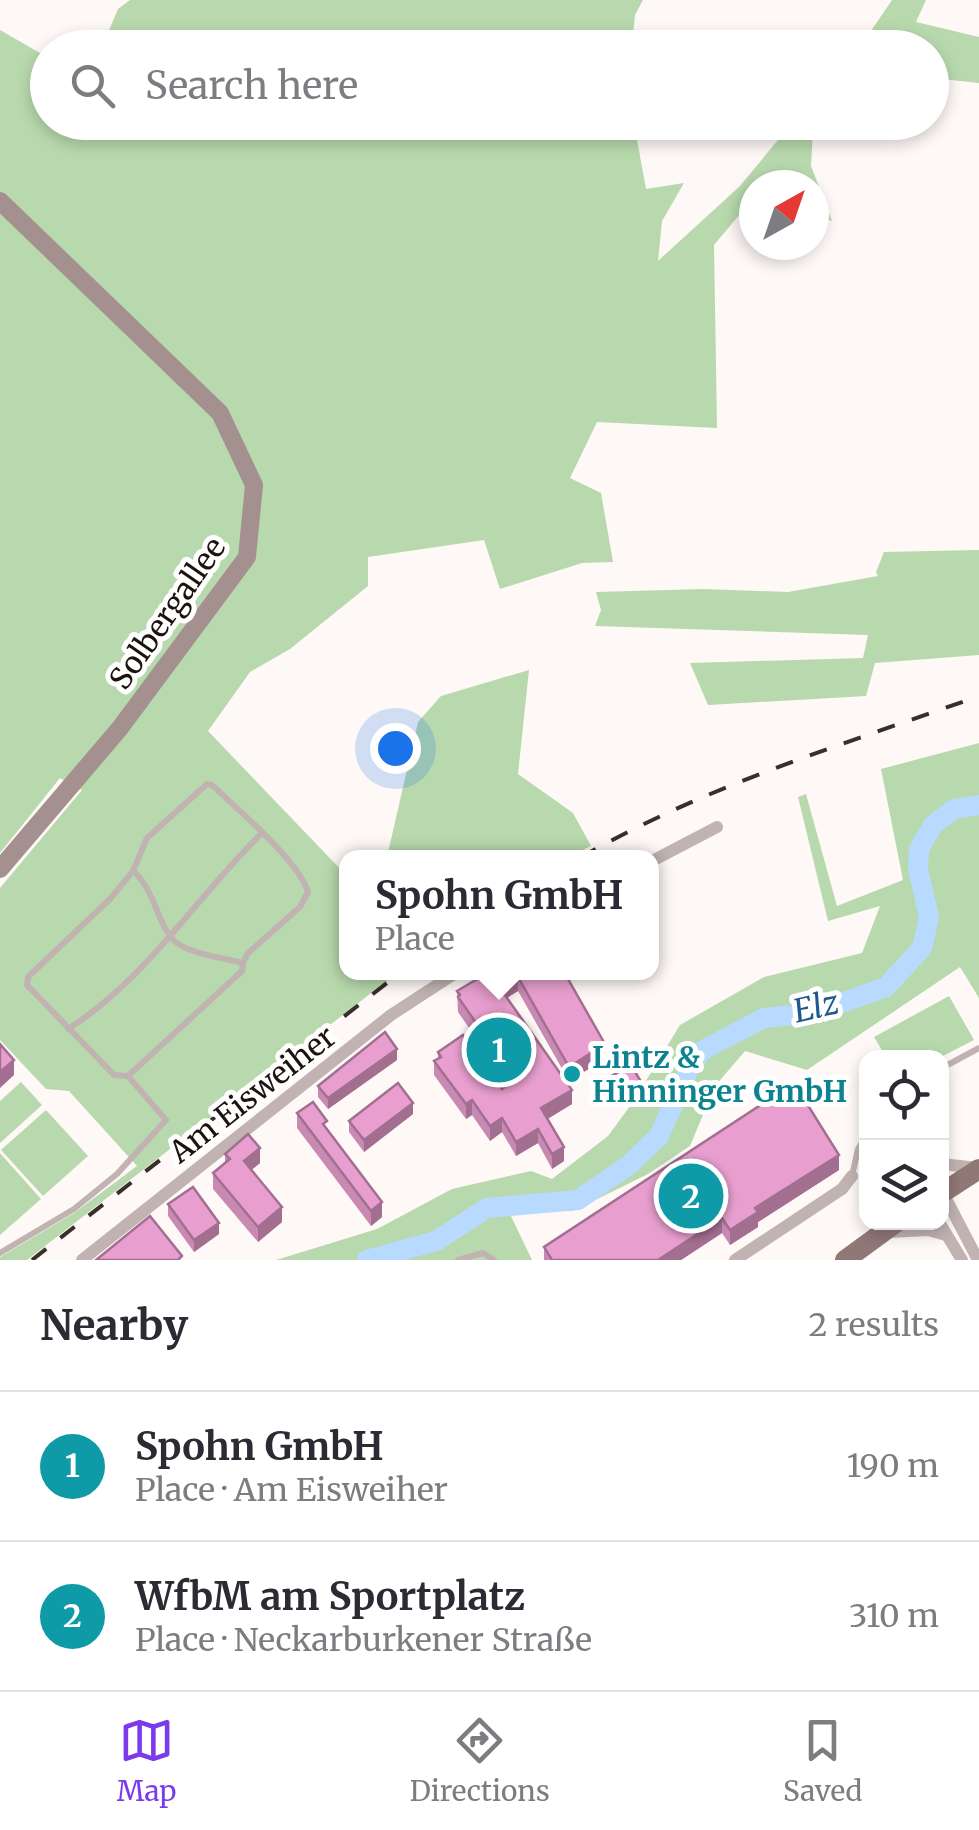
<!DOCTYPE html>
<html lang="en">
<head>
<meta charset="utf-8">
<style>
	body { margin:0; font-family:Merriweather,serif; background:#f7f7f7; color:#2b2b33 }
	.controls { position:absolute; right:30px; bottom:30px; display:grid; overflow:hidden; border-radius:20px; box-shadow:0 5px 15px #0003 }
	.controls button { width:90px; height:90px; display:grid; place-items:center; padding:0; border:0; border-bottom:2px solid #e1e1e2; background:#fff; color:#2b2b33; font:50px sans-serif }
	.compass { position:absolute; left:739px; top:170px; width:90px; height:90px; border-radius:50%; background:#fff; box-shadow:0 5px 15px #0003; rotate:40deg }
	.you { position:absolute; left:395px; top:748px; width:35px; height:35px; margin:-25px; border:8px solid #fff; border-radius:50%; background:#1a73e8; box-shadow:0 0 0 15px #1a73e833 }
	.badge { display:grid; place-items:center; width:65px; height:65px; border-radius:50%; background:#7c3aed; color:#fff; font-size:32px; font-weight:700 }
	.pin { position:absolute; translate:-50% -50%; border:5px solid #fff; box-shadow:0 2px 10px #0006 }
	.popup { position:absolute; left:339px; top:850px; width:320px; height:130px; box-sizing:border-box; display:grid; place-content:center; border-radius:20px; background:#fff; filter:drop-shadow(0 2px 8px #0005); font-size:32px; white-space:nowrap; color:#7c7c81 }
	.popup b { font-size:38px; color:#2b2b33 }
	.popup::after { content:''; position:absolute; left:50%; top:100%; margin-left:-20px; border:20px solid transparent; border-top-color:#fff }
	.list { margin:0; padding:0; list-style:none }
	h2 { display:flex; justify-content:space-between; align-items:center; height:130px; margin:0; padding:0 40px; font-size:42px }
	h2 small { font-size:32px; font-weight:400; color:#7c7c81 }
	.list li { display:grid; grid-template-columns:65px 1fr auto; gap:30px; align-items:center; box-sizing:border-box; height:150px; padding:0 40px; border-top:2px solid #e1e1e2 }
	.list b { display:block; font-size:38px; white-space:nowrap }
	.list p { margin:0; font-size:32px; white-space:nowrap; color:#7c7c81 }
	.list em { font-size:32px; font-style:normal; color:#7c7c81 }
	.icon { flex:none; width:55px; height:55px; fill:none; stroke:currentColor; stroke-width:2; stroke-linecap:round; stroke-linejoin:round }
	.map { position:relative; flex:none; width:979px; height:1260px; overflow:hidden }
	.search { position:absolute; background:#fff; box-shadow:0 5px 15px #0003; left:30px; right:30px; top:30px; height:110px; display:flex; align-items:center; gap:25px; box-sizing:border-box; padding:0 35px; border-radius:55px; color:#7c7c81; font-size:38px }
	.sheet { height:430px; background:#fff }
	nav { display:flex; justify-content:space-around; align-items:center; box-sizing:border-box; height:140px; border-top:2px solid #e1e1e2; background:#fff; font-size:28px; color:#7c7c81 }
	nav a { display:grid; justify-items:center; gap:5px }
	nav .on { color:#7c3aed }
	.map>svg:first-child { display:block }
	.green { fill:#b8d9ad }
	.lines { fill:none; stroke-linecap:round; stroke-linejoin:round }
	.river { stroke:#b7dafe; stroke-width:20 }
	.lane { stroke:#c1b3b2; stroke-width:6 }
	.street { stroke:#c1b3b2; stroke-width:12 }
	.secondary { stroke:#a59090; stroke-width:18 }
	.primary { stroke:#907877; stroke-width:20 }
	.rail { stroke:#382f2b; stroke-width:4; stroke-dasharray:18 18; stroke-linecap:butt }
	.wall { fill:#c889b2 }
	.shaded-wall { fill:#a26f91 }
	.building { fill:#e89fcf; stroke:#a26f91; stroke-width:2.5 }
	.culture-dot { fill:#0f9aa8; stroke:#fff; stroke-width:4 }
	.labels { text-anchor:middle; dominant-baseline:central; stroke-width:10; stroke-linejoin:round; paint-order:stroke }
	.street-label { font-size:30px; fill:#1c130f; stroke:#fff }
	.culture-label { font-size:30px; font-weight:bold; fill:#0d838f; stroke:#fff; text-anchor:start }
	.water-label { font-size:32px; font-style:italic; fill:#1d598f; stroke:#fff }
</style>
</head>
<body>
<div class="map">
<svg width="979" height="1260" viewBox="0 0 979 1260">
	<rect width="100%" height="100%" fill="#fef8f6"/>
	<!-- green -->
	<path class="green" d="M 130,0 L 643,0 L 635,15 L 632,47 L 102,47 L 118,9 Z
		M 892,0 L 926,0 L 916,22 L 979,37 L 979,83 L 932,78 L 932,48 L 860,47 Z
		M 0,30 L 47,57 L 48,122 L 634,123 L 646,189 L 684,183 L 662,221 L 658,261 L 740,186 L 792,123 L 820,123 L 813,130 L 811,166 L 832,221 L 814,216 L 814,185 L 754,185 L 754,202 L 750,202 L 714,245 L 717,428 L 597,422 L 570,478 L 601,493 L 613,562 L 582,563 L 500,589 L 484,540 L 368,557 L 368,586 L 290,649 L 250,672 L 208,731 L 346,875 L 346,972 L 397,973 L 27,1260 L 0,1260 L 0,1257 L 74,1213 L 137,1166 L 69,1091 L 46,1089 L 0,1040 L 0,888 L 82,790 L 60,778 L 0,853 Z
		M 979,550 L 979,655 L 875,663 L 866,696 L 708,705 L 690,663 L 863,658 L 868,635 L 595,626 L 601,610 L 596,592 L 704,589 L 788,592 L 878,576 L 876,572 L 884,552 Z
		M 529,670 L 518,774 L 573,813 L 591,846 L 568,857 L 387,857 L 418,722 L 441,696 Z
		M 979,743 L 979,998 L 960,967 L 807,1070 L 745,1051 L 715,1086 L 690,1146 L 648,1174 L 573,1211 L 509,1212 L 532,1260 L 276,1260 L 377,1229 L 452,1189 L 531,1171 L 552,1179 L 608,1136 L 633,1102 L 680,1025 L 764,977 L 862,953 L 880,906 L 828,921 L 798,797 L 806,794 L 837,906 L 903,880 L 881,769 Z
		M 949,996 L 974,1040 L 941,1057 L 886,1057 L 874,1037 Z
		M 21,1082 L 42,1105 L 0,1143 L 0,1101 Z
		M 46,1110 L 88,1156 L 43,1196 L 1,1150 Z
		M 0,1153 L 41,1199 L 0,1235 Z"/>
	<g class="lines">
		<!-- river -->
		<path class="river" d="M 367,1260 L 436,1241 L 487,1208 L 578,1200 L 629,1165 L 659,1136 L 690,1067 L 703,1050 L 764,1018 L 814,1013 L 886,987 L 922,948 L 929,917 L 918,869 L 919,849 L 933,825 L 954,809 L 979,805"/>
		<!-- lane -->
		<path class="lane" d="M 68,1029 C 147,979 196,897 262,833
			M 942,1068 L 979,1048
			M 128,1076 L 242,971 L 243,963
			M 852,1176 L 858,1149 L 866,1136
			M 0,1253 L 74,1209 L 117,1174 L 166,1120 L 128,1076 L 114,1075 L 27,985 L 28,977 L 110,899 L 133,871 L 147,838 L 207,784 L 212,785 C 237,809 299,861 308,892 L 300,907 L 248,953 L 243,963 C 223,958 198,955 180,945 C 158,933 157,891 133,871
			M 458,1260 L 483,1253 L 494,1260"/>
		<!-- street -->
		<path class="street" d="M 652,861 L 717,827
			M 942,1164 L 977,1168
			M 942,1191 L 978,1260
			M 939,1222 L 962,1260
			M 889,1232 L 928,1230 L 946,1235
			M 82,1260 L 391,1015 L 457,972
			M 735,1260 L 842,1189 L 852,1176"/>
		<!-- secondary -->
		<path class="secondary" d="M 0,201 L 220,413 L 254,485 L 247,557 L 120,728 L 0,869"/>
		<!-- primary -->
		<path class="primary" d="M 942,1193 L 979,1169
			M 845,1260 L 897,1222"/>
		<!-- rail -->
		<path class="rail" d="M 580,858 C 704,786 845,744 979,696
			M 32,1260 L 401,972"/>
	</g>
	<!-- wall -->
	<path class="wall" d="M 489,972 L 564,972 L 605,1059 L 569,1081 L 518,991 L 507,998 L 572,1104 L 547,1119 L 564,1161 L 552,1169 L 538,1143 L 516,1156 L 502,1132 L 490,1141 L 472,1115 L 466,1119 L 434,1075 L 434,1061 L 438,1059 L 438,1052 L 502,1089 L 508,1084 L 458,1012 L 457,991 Z
		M 397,1060 L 328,1109 L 318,1097 L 318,1086 Z
		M 608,1078 L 640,1088 L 617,1101 L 608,1085 Z
		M 297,1113 L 327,1128 L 382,1217 L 371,1226 L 297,1128 Z
		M 413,1114 L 364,1152 L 349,1132 L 349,1121 Z
		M 225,1154 L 260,1163 L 251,1170 L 282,1222 L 258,1242 L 213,1189 L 213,1173 L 225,1163 Z
		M 839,1170 L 758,1222 L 758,1227 L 730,1245 L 722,1233 L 681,1260 L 544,1260 L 544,1247 Z
		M 168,1204 L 219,1234 L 194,1252 L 168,1216 Z"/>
	<!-- shaded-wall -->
	<path class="shaded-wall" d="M 518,977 L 518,991 L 500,1002 L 500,988 Z
		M 605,1044 L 605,1059 L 569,1081 L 569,1067 Z
		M 397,1049 L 397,1060 L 328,1109 L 328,1098 Z
		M 14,1060 L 14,1075 L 0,1088 L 0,1072 Z
		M 640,1080 L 640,1088 L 617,1101 L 617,1093 Z
		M 572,1090 L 572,1104 L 541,1123 L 541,1108 Z
		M 472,1100 L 472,1115 L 466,1119 L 466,1104 Z
		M 413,1103 L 413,1114 L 364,1152 L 364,1140 Z
		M 502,1118 L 502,1132 L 490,1141 L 490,1126 Z
		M 538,1129 L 538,1143 L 516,1156 L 516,1142 Z
		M 564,1147 L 564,1161 L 552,1169 L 552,1154 Z
		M 260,1148 L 260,1163 L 244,1176 L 244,1161 Z
		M 839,1155 L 839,1170 L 758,1222 L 758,1227 L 730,1245 L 730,1230 L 755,1208 Z
		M 382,1202 L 382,1217 L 371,1226 L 371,1211 Z
		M 282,1207 L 282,1222 L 258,1242 L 258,1227 Z
		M 722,1218 L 722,1233 L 681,1260 L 658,1260 Z
		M 219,1223 L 219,1234 L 194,1252 L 194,1240 Z"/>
	<!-- building -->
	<path class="building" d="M 489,972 L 564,972 L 605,1044 L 569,1067 L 518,977 L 500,988 L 572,1090 L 541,1108 L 564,1147 L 552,1154 L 538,1129 L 516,1142 L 502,1118 L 490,1126 L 472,1100 L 466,1104 L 434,1061 L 441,1057 L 438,1052 L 463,1035 L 502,1089 L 515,1079 L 458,997 L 460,995 L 457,991 Z
		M 385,1032 L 397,1049 L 328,1098 L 318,1086 Z
		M 0,1044 L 14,1060 L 0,1072 Z
		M 631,1065 L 640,1080 L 617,1093 L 608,1078 Z
		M 398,1083 L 413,1103 L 364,1140 L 349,1121 Z
		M 794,1083 L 839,1155 L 755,1208 L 758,1212 L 730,1230 L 722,1218 L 658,1260 L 552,1260 L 544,1247 Z
		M 313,1102 L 327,1121 L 323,1124 L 382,1202 L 371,1211 L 297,1113 Z
		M 248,1134 L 260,1148 L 244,1161 L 282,1207 L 258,1227 L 213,1173 L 230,1159 L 225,1154 Z
		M 193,1187 L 219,1223 L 194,1240 L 168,1204 Z
		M 150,1216 L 182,1256 L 178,1260 L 96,1260 Z"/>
	<!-- markers -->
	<circle class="culture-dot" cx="572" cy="1074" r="10"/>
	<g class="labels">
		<!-- street labels -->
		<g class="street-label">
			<text transform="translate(167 613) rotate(-55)">Solbergallee</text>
			<text transform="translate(252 1094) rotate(-38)">Am Eisweiher</text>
		</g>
		<!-- culture labels -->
		<g class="culture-label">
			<text x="592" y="1057">Lintz &amp;<tspan x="592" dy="34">Hinninger GmbH</tspan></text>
		</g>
		<!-- water labels -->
		<g class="water-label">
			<text transform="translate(816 1007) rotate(-13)">Elz</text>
		</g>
	</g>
</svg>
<div class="controls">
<button><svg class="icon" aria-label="locate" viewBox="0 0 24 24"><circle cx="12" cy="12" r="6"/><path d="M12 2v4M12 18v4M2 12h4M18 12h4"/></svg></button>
<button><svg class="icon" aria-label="layers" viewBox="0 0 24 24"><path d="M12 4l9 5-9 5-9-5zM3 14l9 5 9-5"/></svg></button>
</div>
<svg class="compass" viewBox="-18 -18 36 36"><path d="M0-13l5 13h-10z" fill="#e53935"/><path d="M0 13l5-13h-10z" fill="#7c7c81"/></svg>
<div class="you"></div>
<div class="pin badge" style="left:499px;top:1050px;background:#0f9aa8">1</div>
<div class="popup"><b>Spohn GmbH</b>Place</div>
<div class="pin badge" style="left:691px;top:1196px;background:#0f9aa8">2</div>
<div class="search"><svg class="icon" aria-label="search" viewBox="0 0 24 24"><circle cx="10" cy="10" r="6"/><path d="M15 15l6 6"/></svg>Search here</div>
</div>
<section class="sheet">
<h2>Nearby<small>2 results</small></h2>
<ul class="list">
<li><span class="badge" style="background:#0f9aa8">1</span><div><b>Spohn GmbH</b><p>Place · Am Eisweiher</p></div><em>190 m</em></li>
<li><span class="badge" style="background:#0f9aa8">2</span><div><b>WfbM am Sportplatz</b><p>Place · Neckarburkener Straße</p></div><em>310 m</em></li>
</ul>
</section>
<nav>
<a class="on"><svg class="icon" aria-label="map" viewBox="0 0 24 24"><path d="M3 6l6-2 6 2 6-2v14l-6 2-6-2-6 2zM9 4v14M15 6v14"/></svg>Map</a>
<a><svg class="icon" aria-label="directions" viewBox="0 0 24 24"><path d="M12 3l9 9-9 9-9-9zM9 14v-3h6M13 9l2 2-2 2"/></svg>Directions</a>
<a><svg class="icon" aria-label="saved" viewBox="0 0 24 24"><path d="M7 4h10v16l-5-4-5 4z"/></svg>Saved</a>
</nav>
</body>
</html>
